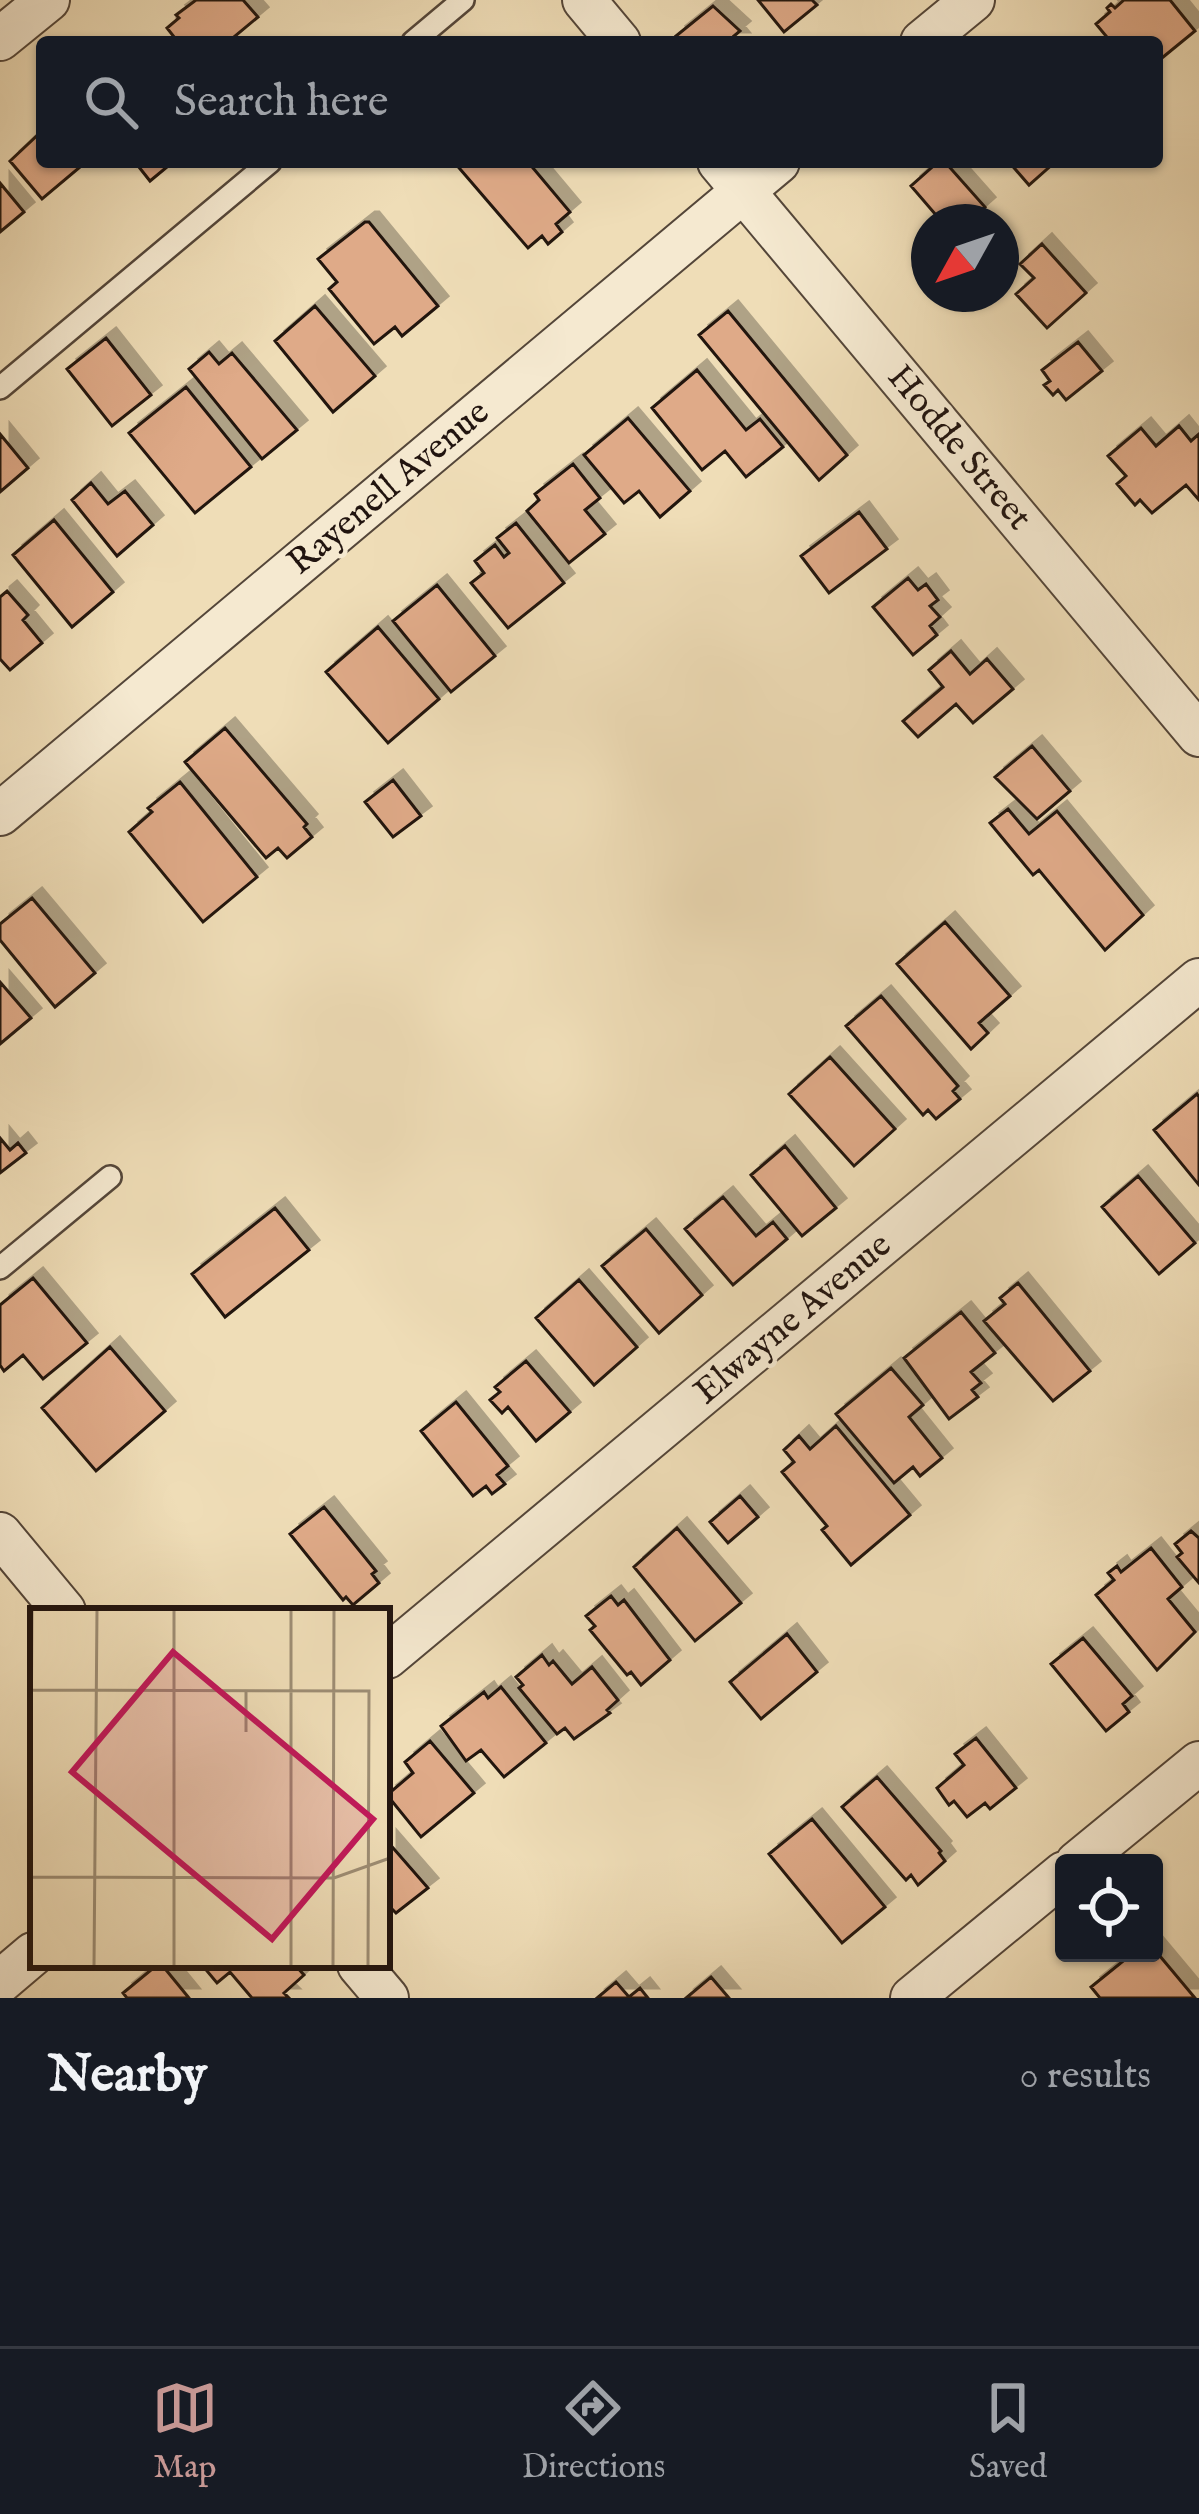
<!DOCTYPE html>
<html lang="en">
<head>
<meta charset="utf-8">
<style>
	body { margin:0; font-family:"IM FELL English",serif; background:#242831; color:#f1f3f6 }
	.controls { position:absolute; right:36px; bottom:36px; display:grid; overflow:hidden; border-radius:12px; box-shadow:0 3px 9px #0004 }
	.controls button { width:108px; height:108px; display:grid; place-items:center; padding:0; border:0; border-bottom:3px solid #363941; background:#171b24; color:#f1f3f6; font:60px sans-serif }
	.compass { position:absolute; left:911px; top:204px; width:108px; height:108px; border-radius:50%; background:#171b24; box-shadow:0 3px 9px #0004; rotate:230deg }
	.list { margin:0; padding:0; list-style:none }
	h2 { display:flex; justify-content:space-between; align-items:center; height:156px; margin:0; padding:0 48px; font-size:51px }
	h2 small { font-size:39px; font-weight:400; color:#9ea1a6 }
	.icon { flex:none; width:66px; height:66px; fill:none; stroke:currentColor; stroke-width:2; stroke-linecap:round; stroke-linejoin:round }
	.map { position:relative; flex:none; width:1199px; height:1998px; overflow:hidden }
	.search { position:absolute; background:#171b24; box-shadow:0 3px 9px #0004; left:36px; right:36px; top:36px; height:132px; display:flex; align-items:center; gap:30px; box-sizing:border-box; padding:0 42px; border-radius:12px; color:#9ea1a6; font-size:45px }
	.sheet { height:348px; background:#171b24 }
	nav { display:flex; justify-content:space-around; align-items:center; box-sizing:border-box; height:168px; border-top:3px solid #363941; background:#171b24; font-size:33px; color:#9ea1a6 }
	nav a { display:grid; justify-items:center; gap:6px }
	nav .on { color:#c59692 }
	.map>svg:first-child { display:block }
	.building { fill:#dfaa88; stroke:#21140f; stroke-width:3; filter:url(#shadow) }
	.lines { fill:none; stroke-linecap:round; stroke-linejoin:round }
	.lane-casing { stroke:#544639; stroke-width:26 }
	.street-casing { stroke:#544639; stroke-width:46 }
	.lane { stroke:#f5e9d0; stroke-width:21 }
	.street { stroke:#f5e9d0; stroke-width:42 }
	.labels { text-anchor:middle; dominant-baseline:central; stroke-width:9; stroke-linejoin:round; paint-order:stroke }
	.street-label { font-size:36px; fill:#21140f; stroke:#f5e9d0 }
	.inset-road { fill:none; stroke:#9d8d74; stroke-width:3 }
	.view { fill:#c2185b; fill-opacity:0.15; stroke:#c2185b; stroke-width:6 }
	.inset-edge { fill:none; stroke:#21140f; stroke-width:6 }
</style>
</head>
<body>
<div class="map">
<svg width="1199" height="1998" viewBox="0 0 1199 1998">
	<defs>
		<filter id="shadow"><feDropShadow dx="10" dy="-10" stdDeviation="0" flood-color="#0004"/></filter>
	</defs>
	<rect width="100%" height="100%" fill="#efddb7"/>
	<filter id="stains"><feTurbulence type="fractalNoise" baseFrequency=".00167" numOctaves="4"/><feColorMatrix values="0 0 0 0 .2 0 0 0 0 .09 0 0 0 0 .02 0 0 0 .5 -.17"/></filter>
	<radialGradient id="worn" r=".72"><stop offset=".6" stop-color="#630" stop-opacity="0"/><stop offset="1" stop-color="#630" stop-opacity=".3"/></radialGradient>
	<!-- building -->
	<path class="building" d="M 196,0 L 243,0 L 258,17 L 228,42 L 178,42 L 167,28 L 179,18 L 176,15 Z
		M 758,0 L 812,0 L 817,5 L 784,32 Z
		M 1124,0 L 1170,0 L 1195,31 L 1157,62 L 1157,42 L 1111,42 L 1096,24 L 1110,12 L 1107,8 L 1111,4 L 1115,8 Z
		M 713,6 L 740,31 L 734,36 L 739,42 L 681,42 L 676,36 Z
		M 42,131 L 42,162 L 86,162 L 42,199 L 10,161 Z
		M 135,162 L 173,162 L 150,181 Z
		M 454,162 L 528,162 L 570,212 L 556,224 L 562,232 L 548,244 L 542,236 L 528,248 Z
		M 938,162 L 945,162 L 985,207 L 968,222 L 942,222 L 911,186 Z
		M 1009,162 L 1055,162 L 1029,185 Z
		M 0,183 L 24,212 L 0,232 Z
		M 365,222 L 369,222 L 438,306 L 402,336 L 395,327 L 374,344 L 329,289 L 337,282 L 318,259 Z
		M 1042,244 L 1086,293 L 1047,328 L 1016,294 L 1034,278 L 1020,264 Z
		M 315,306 L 375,376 L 333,412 L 275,341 Z
		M 728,311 L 847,455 L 819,480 L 699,335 Z
		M 106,338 L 151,395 L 112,426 L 67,369 Z
		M 1078,342 L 1102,371 L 1066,400 L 1058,390 L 1053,395 L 1044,385 L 1050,381 L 1042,370 Z
		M 209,352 L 219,364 L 232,353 L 297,430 L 262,459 L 189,369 Z
		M 697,370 L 746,430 L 760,419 L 783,447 L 746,477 L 725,451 L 702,470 L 652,408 Z
		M 186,387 L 251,467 L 195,513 L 129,433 Z
		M 628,418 L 690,491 L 660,517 L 639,491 L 624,503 L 584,455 Z
		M 1179,426 L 1191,441 L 1199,434 L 1199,500 L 1186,485 L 1152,513 L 1140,500 L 1135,505 L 1117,484 L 1126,476 L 1108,456 L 1141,428 L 1156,446 Z
		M 0,434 L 28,468 L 0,492 Z
		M 573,464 L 600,498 L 585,510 L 605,534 L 569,563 L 527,511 L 539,500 L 535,494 Z
		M 91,483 L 108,504 L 125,491 L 153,525 L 117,556 L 72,500 Z
		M 859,512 L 887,549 L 829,593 L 801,556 Z
		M 54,520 L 113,592 L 72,627 L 13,555 Z
		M 516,523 L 564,583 L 508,628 L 471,583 L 484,573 L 475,561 L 495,545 L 504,557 L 509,553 L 497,538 Z
		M 908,578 L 918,590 L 926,584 L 938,600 L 930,606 L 940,617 L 930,626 L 937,635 L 913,655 L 873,607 Z
		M 437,585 L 495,656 L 451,692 L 393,621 Z
		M 7,591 L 28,615 L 23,620 L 42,643 L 10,670 L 0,659 L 0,597 Z
		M 378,627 L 439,699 L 388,743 L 326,672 Z
		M 951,651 L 970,674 L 987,659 L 1013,689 L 973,723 L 956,704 L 918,737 L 903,721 L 943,687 L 929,670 Z
		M 225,728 L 307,824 L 304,827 L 312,837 L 287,858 L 278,848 L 266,858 L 185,762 Z
		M 1032,746 L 1070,791 L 1037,819 L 995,777 Z
		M 393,780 L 421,816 L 393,837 L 365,802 Z
		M 180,782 L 257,877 L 203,922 L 129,832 L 152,812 L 148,808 Z
		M 1008,809 L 1029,834 L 1057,811 L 1143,915 L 1105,950 L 1039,870 L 1033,875 L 990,823 Z
		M 32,898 L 95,973 L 55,1007 L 0,940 L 0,924 Z
		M 945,922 L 1010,996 L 979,1023 L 988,1033 L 971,1049 L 897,964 Z
		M 0,982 L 31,1018 L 0,1044 Z
		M 881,996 L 958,1086 L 953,1091 L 960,1099 L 936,1119 L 928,1110 L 923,1115 L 846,1026 Z
		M 830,1057 L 895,1129 L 854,1166 L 789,1094 Z
		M 1197,1094 L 1199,1097 L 1199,1185 L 1154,1130 Z
		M 0,1138 L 10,1150 L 18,1143 L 26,1153 L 0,1173 Z
		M 785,1146 L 836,1208 L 802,1236 L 751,1175 Z
		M 1138,1176 L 1195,1243 L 1159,1274 L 1102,1207 Z
		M 723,1197 L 756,1236 L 773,1222 L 787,1239 L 733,1285 L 685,1229 Z
		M 275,1208 L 309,1250 L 225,1317 L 192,1274 Z
		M 646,1229 L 702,1295 L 659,1333 L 602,1266 Z
		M 33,1278 L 87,1343 L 43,1379 L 23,1355 L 4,1371 L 0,1365 L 0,1305 Z
		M 579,1280 L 637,1347 L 594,1385 L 536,1318 Z
		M 1018,1283 L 1090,1371 L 1053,1401 L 984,1321 L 1005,1304 L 1000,1298 Z
		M 961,1312 L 995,1353 L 971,1372 L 981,1383 L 972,1390 L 978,1397 L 949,1419 L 904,1358 Z
		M 110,1347 L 165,1411 L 96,1471 L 42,1408 Z
		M 526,1361 L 570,1412 L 536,1441 L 508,1407 L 502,1413 L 490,1400 L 500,1392 L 495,1387 Z
		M 891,1368 L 923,1405 L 909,1417 L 942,1458 L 920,1476 L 913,1467 L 894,1483 L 836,1414 Z
		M 456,1402 L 508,1466 L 497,1475 L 505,1484 L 492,1494 L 486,1486 L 473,1496 L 421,1431 Z
		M 836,1426 L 910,1515 L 851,1565 L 822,1530 L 827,1526 L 782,1472 L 794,1462 L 784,1450 L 799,1436 L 810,1449 Z
		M 740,1496 L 758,1517 L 728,1543 L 710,1522 Z
		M 324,1507 L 376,1571 L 372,1574 L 379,1583 L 353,1605 L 346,1597 L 343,1600 L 290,1534 Z
		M 677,1528 L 741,1603 L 695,1641 L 634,1567 Z
		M 1191,1531 L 1199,1538 L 1199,1583 L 1177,1557 L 1182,1553 L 1175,1544 Z
		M 1151,1548 L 1182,1587 L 1168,1599 L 1195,1632 L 1157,1670 L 1096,1595 L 1114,1580 L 1108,1573 L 1117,1566 L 1121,1572 Z
		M 611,1596 L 618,1605 L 624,1600 L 670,1660 L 641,1685 L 631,1672 L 627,1675 L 590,1630 L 595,1626 L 586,1616 Z
		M 787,1634 L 817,1672 L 761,1719 L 730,1682 Z
		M 1083,1638 L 1132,1696 L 1123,1704 L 1129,1712 L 1106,1731 L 1051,1664 Z
		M 542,1655 L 549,1665 L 553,1661 L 572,1684 L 592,1667 L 618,1700 L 607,1710 L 610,1713 L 574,1739 L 565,1728 L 557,1734 L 519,1688 L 523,1685 L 516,1677 Z
		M 501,1687 L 546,1743 L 504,1777 L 481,1750 L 466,1761 L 441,1726 L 484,1692 L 488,1698 Z
		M 976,1738 L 1016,1788 L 990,1809 L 985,1803 L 967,1817 L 954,1801 L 949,1805 L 937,1788 L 964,1765 L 955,1754 Z
		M 430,1741 L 474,1793 L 421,1837 L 387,1795 L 413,1773 L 405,1762 Z
		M 877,1777 L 941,1851 L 939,1853 L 945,1861 L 918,1885 L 911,1875 L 906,1880 L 842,1807 Z
		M 812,1819 L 885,1907 L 842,1943 L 769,1854 Z
		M 387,1841 L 428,1888 L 396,1913 L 387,1904 Z
		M 1154,1949 L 1195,1998 L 1100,1998 L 1091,1987 L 1133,1953 L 1154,1953 Z
		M 157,1965 L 162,1965 L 189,1998 L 127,1998 L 123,1993 Z
		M 202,1965 L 295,1965 L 304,1975 L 284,1993 L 289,1998 L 252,1998 L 230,1972 L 217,1983 Z
		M 711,1977 L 729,1998 L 686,1998 Z
		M 616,1982 L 629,1997 L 640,1988 L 648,1998 L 597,1998 Z"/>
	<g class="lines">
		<defs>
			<path id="lane" d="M 413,42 L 463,0
				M 0,388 L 270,162
				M 0,1268 L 110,1177"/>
			<path id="street" d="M 584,0 L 619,42
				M 0,39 L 48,0
				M 922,42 L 973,0
				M 719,162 L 1199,735
				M 0,814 L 778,162
				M 0,1534 L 64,1611
				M 387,1657 L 1199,980
				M 1077,1863 L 1199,1763
				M 359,1965 L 387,1998
				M 0,1982 L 33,1954
				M 912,1998 L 1064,1873"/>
		</defs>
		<!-- lane casing -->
		<use href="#lane" class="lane-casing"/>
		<!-- street casing -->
		<use href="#street" class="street-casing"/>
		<!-- lane -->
		<use href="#lane" class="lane"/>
		<!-- street -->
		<use href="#street" class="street"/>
	</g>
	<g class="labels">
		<!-- street labels -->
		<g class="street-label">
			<text transform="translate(959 448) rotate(50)">Hodde Street</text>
			<text transform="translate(389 488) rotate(-40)">Rayenell Avenue</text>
			<text transform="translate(793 1319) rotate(-40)">Elwayne Avenue</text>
		</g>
	</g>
	<!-- overview -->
	<g transform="translate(30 1608)">
		<rect width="360" height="360" fill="#efddb7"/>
		<path class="inset-road" d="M 0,82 L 339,83 L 338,359M 216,124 L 216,83M 0,269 L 304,270 L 360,250M 0,292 L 2,1M 64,359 L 67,1M 144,359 L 144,1M 261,359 L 261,1M 303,359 L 304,1"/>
		<path class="view" d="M 143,44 L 343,211 L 242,331 L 42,164 Z"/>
		<rect width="360" height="360" class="inset-edge"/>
	</g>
	<rect width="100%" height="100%" filter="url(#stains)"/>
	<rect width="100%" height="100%" fill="url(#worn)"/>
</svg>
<div class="controls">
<button><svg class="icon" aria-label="locate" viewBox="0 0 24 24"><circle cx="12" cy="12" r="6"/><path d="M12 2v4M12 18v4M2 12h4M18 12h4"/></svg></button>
</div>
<svg class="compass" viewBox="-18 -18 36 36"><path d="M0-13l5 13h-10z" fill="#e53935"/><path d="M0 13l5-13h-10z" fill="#9ea1a6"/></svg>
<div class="search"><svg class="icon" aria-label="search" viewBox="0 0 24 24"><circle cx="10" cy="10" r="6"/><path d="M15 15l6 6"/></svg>Search here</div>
</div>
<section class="sheet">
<h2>Nearby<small>0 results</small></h2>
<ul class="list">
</ul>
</section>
<nav>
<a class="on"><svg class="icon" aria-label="map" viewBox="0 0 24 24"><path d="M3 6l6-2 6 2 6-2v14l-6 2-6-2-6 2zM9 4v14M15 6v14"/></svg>Map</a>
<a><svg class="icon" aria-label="directions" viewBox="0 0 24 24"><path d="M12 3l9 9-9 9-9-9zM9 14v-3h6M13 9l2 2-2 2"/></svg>Directions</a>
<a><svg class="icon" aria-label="saved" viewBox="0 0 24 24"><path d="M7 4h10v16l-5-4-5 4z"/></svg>Saved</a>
</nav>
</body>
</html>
